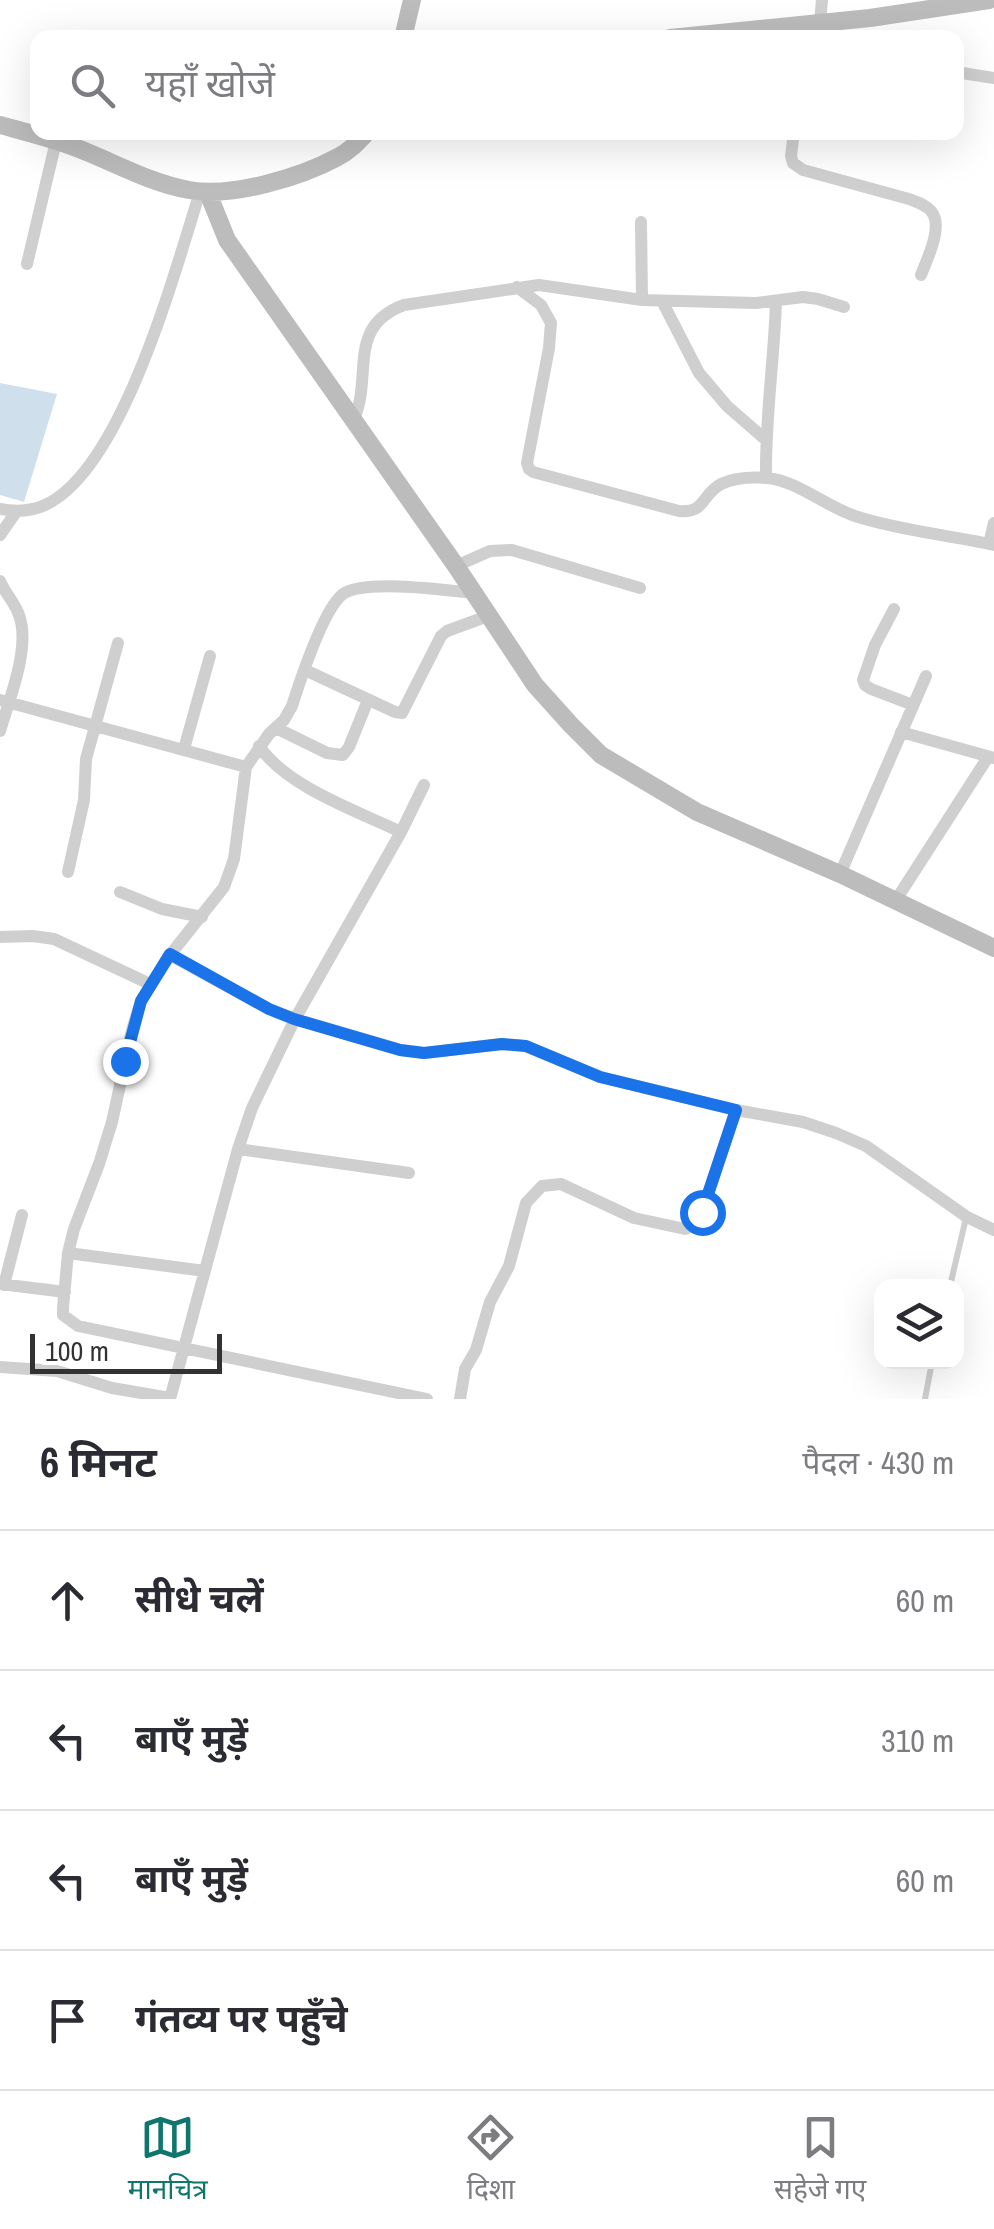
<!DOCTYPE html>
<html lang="hi">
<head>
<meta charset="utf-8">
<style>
	body { margin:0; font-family:"Archivo Narrow","Noto Sans Devanagari",sans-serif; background:#f2f2f3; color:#2b2b33 }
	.controls { position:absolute; right:30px; bottom:30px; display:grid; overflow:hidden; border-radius:20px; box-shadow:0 10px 40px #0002 }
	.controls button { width:90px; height:90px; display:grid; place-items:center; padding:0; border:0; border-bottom:2px solid #e1e1e2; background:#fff; color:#2b2b33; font:50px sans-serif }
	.scale { position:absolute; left:30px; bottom:25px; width:192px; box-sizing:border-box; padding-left:10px; border:5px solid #323232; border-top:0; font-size:28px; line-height:35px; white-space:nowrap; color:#323232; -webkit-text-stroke:8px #fff; paint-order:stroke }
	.stop { position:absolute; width:30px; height:30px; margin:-22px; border:8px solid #1a73e8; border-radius:50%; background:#fff }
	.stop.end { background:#1a73e8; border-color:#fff; box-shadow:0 2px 10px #0008 }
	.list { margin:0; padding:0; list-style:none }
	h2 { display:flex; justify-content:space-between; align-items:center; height:130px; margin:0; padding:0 40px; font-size:42px }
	h2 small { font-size:32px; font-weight:400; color:#7c7c81 }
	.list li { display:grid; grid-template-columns:65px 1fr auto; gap:30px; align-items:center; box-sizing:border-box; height:140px; padding:0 40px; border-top:2px solid #e1e1e2 }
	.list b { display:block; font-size:38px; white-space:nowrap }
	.list em { font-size:32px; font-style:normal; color:#7c7c81 }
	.icon { flex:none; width:55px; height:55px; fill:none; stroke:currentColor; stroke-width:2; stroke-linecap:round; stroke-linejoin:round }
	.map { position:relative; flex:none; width:994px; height:1399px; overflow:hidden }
	.search { position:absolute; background:#fff; box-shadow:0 10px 40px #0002; left:30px; right:30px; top:30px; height:110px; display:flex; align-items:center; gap:25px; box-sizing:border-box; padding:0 35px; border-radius:20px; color:#7c7c81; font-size:38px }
	.sheet { height:690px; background:#fff }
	nav { display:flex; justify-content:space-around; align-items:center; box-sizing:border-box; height:140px; border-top:2px solid #e1e1e2; background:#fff; font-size:28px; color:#7c7c81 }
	nav a { display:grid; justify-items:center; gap:5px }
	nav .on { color:#0f766e }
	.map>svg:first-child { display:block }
	.water { fill:#cfe0ec }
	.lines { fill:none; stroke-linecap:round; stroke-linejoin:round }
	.lane { stroke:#cfcfcf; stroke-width:6 }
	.street { stroke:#cfcfcf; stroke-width:12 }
	.secondary { stroke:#bcbcbc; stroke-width:18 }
	.route { stroke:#1a73e8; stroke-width:12 }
</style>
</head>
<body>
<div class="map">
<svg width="994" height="1399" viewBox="0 0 994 1399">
	<rect width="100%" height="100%" fill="#fff"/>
	<!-- water -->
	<path class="water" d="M 0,383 L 57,394 L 24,502 L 0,495 Z"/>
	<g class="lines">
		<!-- lane -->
		<path class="lane" d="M 950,1286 L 966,1218
			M 925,1399 L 932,1362"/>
		<!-- street -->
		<path class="street" d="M 820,22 L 822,0
			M 956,72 L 994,78
			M 794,132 L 791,156 L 793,163 L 803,170 L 909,199 C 917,202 926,205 931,211 C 944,226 927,259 921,275
			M 641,222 L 642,300
			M 27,264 L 56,141
			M 517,287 L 541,305 L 551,323 L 549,348 L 527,463 L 529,469 L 533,472 L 679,511 C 706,513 701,495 721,484 C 734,478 753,477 767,478 C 799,481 827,508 858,517 C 903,531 949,535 994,545
			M 662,301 L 699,373 L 727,406 L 766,440
			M 354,419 C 373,377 346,326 404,305 L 539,285 L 642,300 L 756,303 L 803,297 L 818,299 L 844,307
			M 766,478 C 765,419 774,361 776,302
			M 0,509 C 16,512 30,512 45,505 C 123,469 175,270 200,192
			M 0,535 L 16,512
			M 989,544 L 994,523
			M 456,566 L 490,551 L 512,550 L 640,588
			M 0,581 C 5,593 15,603 19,615 C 31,647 9,700 0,731
			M 894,609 L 875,645 L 863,680 L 865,685 L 871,689 L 913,705
			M 305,670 L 395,712 L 402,713 L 441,636 L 447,631 L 488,616
			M 0,700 L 246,767
			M 276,728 L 327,753 L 343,755 L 349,747 L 368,700
			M 901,732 L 994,758
			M 259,746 C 287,787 357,811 401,832
			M 184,749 L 210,656
			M 68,872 L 84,800 L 86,759 L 118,643
			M 840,874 L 926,676
			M 120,892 L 162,909 L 202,917
			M 896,900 L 988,757
			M 0,937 L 33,936 L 54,939 L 150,984
			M 170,955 L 269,1009 L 295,1019 L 401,1050 L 424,1053 L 502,1044 L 525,1046 L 601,1077 L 736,1110 L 803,1122 L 836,1133 L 866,1146 L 967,1217 L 994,1230
			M 238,1149 L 409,1173
			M 68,1253 L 205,1271
			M 0,1284 L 65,1292
			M 4,1285 L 22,1215
			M 0,1367 L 57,1371 L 112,1388 L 170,1398
			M 170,1399 L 238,1149 L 252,1108 L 295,1019 L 401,832 L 424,785
			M 427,1399 L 78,1326 L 63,1315 L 63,1308 L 68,1253 L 74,1229 L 99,1164 L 112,1122 L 132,1030 L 141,1001 L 170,955 L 224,887 L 234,859 L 246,767 L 269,734 L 284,720 L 292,706 C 300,681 324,608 343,594 C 364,579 446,590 474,593
			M 460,1399 L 465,1369 L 476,1350 L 490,1302 L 509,1266 L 526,1203 L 542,1186 L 561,1184 L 634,1218 L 685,1229 L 692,1226 L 702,1212 L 736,1110"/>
		<!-- secondary -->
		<path class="secondary" d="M 403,38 L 412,0
			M 670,38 L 870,18 L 989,0
			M 0,125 C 25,132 50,138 74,147 C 112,161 149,183 189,190 C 232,198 301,177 338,157 C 350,151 358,142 367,132
			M 208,193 L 227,240 L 456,566 L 535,685 L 571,725 L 601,755 L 697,812 L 840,874 L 994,948"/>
	</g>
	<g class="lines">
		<!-- route -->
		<path class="route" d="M 125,1061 L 141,1001 L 170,954 L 269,1009 L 294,1019 L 400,1050 L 424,1053 L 502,1044 L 526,1046 L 600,1077 L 736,1110 L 702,1212"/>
	</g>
</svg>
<div class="controls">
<button><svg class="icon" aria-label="layers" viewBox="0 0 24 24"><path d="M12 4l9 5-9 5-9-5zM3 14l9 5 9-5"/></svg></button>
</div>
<div class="scale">100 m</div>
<div class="stop" style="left:702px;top:1212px"></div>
<div class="stop end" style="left:125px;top:1061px"></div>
<div class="search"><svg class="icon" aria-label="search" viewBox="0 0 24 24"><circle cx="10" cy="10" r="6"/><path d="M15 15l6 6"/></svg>यहाँ खोजें</div>
</div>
<section class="sheet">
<h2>6 मिनट<small>पैदल · 430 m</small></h2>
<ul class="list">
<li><svg class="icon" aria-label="ahead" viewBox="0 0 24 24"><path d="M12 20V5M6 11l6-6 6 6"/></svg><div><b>सीधे चलें</b></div><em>60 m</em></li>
<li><svg class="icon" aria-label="left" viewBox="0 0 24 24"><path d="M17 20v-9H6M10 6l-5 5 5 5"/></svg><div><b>बाएँ मुड़ें</b></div><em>310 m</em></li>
<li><svg class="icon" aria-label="left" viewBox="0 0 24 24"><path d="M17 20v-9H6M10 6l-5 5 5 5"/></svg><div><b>बाएँ मुड़ें</b></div><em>60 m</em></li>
<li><svg class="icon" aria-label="arrive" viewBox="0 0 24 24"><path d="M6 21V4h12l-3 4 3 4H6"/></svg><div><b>गंतव्य पर पहुँचे</b></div></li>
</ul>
</section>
<nav>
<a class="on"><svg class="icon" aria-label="map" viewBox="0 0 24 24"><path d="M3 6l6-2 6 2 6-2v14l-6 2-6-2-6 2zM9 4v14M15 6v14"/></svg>मानचित्र</a>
<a><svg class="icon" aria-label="directions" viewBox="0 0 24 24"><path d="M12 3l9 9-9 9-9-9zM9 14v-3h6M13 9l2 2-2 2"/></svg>दिशा</a>
<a><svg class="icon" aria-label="saved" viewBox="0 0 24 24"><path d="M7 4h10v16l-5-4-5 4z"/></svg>सहेजे गए</a>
</nav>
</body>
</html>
